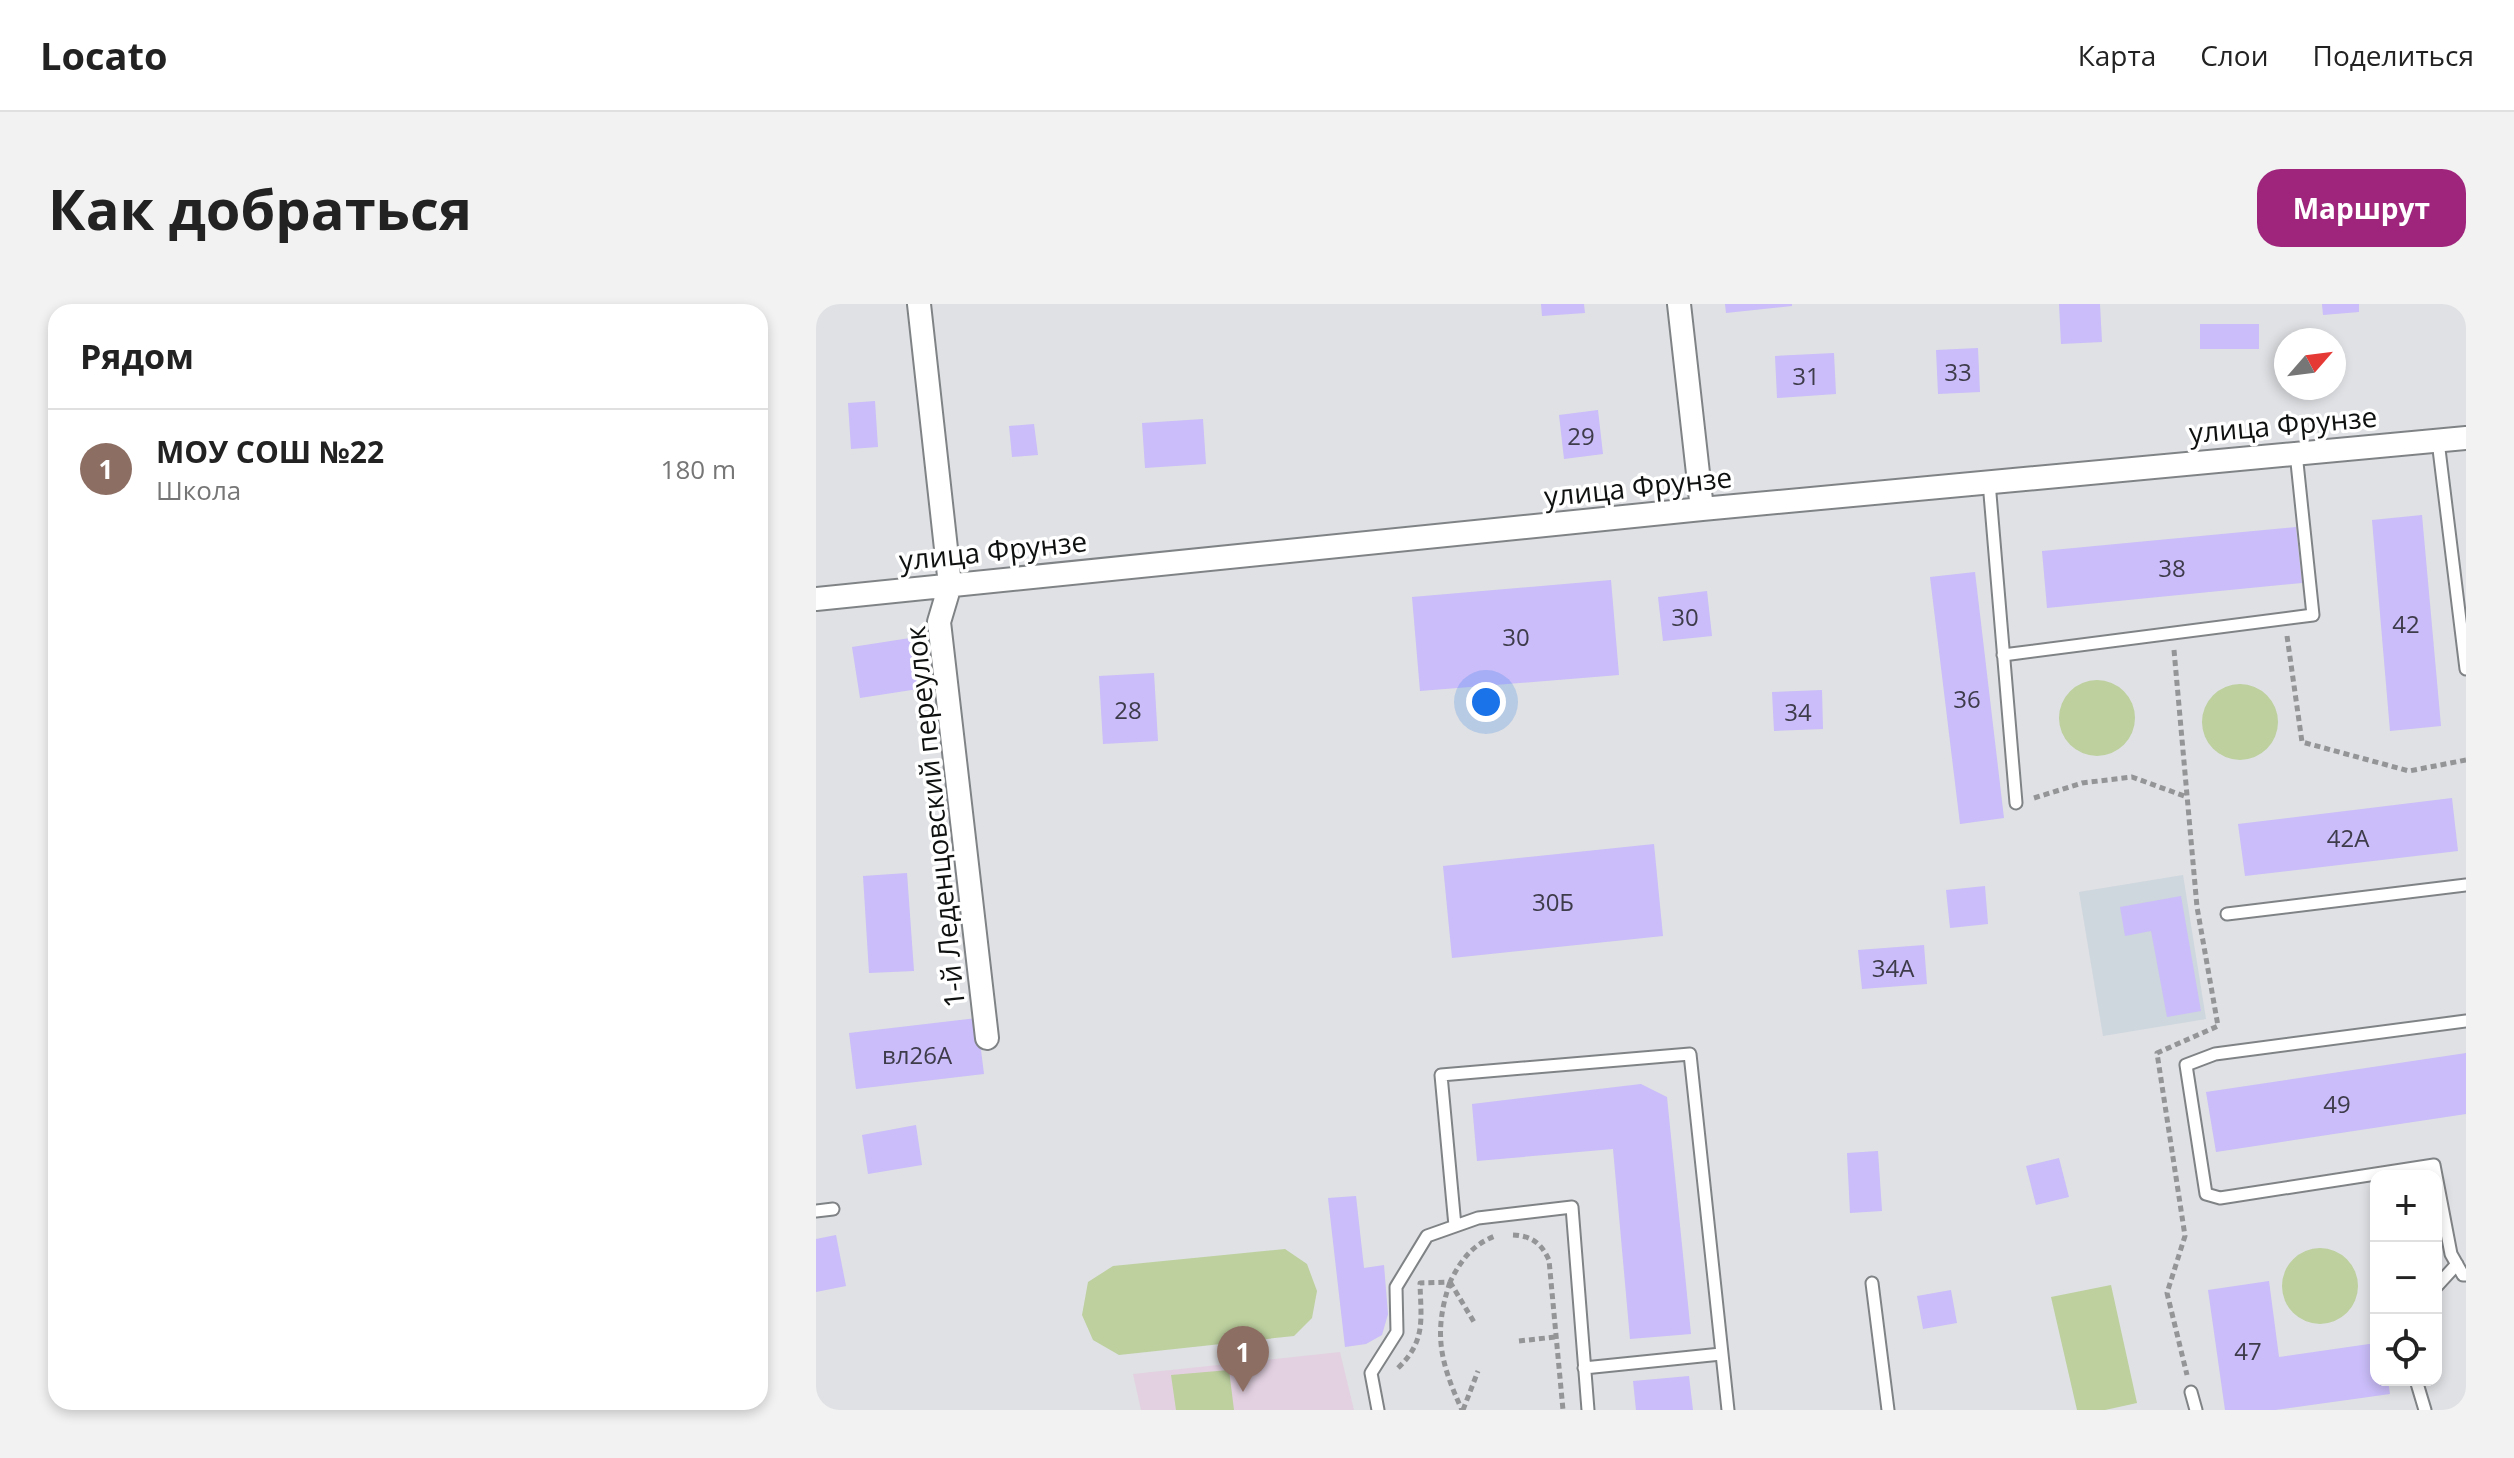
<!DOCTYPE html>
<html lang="ru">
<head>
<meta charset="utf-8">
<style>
	body { margin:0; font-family:"Open Sans",sans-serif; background:#f2f2f2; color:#222 }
	.controls { position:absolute; right:24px; bottom:24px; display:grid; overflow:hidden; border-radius:16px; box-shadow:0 4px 12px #0003 }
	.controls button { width:72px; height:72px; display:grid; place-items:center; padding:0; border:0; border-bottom:2px solid #e0e0e0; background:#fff; color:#222; font:40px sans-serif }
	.compass { position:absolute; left:1458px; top:24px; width:72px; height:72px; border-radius:50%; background:#fff; box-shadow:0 4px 12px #0003; rotate:62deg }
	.you { position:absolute; left:670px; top:398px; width:28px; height:28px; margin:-20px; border:6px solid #fff; border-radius:50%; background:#1a73e8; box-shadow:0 0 0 12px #1a73e833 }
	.badge { display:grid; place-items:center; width:52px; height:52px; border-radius:50%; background:#9f257c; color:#fff; font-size:26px; font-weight:700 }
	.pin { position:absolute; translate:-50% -66px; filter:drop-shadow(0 2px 4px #0008) }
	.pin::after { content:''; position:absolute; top:42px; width:28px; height:24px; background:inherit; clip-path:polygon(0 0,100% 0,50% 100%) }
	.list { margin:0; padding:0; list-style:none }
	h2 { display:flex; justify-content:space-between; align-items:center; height:104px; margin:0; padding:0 32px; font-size:34px }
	h2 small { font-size:26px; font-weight:400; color:#767676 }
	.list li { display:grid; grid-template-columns:52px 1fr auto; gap:24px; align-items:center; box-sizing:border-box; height:120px; padding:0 32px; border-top:2px solid #e0e0e0 }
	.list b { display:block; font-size:30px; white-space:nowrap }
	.list p { margin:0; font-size:26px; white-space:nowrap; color:#767676 }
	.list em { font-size:26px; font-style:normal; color:#767676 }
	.icon { flex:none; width:44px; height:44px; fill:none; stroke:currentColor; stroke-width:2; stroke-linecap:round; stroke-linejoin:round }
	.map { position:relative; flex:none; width:1650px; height:1106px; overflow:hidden; border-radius:24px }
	header { display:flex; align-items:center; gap:48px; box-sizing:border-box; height:112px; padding:0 40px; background:#fff; border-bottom:2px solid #e0e0e0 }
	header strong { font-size:38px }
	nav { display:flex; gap:44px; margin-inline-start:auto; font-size:28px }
	.intro { display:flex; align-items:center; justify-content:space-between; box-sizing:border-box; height:192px; padding:0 48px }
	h1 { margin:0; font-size:56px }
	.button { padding:20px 36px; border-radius:24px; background:#9f257c; color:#fff; font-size:28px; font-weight:700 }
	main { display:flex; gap:48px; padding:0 48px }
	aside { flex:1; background:#fff; border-radius:24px; box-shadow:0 4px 12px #0003 }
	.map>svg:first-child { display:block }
	.built { fill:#ced6de }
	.education { fill:#e3d1e1 }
	.green { fill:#bdd09e }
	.building { fill:#cabdf9 }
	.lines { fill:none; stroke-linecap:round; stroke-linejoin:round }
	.service-casing { stroke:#808385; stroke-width:15 }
	.minor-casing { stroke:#808385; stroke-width:26 }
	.path { stroke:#939597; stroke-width:5; stroke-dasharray:6 4; stroke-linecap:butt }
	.service { stroke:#fff; stroke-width:11 }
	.minor { stroke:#fff; stroke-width:22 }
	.labels { text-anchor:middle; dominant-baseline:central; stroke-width:7; stroke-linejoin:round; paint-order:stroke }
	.number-label { font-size:24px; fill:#3e3b4a }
	.street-label { font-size:28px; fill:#0f1010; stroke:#fff }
</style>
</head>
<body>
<header>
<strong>Locato</strong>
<nav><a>Карта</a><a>Слои</a><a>Поделиться</a></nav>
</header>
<div class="intro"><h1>Как добраться</h1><a class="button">Маршрут</a></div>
<main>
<aside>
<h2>Рядом<small></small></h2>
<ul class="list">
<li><span class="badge" style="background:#8d6e63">1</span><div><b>МОУ СОШ №22</b><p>Школа</p></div><em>180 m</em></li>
</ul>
</aside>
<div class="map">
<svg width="1650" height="1106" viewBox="0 0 1650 1106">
	<rect width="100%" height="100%" fill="#dfe1e4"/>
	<!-- built -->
	<path class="built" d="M 1367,571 L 1390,715 L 1287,732 L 1263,588 Z"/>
	<!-- education -->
	<path class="education" d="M 524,1048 L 538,1106 L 325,1106 L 317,1070 Z"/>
	<!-- green -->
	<path class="green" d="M1243 414a38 38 0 1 1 76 0a38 38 0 1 1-76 0Z
		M1386 418a38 38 0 1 1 76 0a38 38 0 1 1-76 0Z
		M1466 982a38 38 0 1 1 76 0a38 38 0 1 1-76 0Z
		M 469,945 L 491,960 L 501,987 L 496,1014 L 478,1032 L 303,1051 L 277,1036 L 266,1011 L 272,978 L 297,962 Z
		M 1295,981 L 1321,1099 L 1289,1106 L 1261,1106 L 1235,993 Z
		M 413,1066 L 418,1106 L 360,1106 L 355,1071 Z"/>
	<!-- building -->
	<path class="building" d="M 725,0 L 768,0 L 769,9 L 726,12 Z
		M 909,0 L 976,0 L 976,2 L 910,9 Z
		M 1243,0 L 1284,0 L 1286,38 L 1245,40 Z
		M 1506,0 L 1543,0 L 1543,8 L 1507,11 Z
		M 1384,20 L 1443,20 L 1443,45 L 1384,45 Z
		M 1162,44 L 1164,88 L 1122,90 L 1120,46 Z
		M 1018,49 L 1020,90 L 961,94 L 959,52 Z
		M 59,97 L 62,143 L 35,145 L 32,99 Z
		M 782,106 L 787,150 L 748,155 L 743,111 Z
		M 387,115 L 390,160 L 329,164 L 326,119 Z
		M 218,120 L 222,151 L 196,153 L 193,122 Z
		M 1606,211 L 1625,422 L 1574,427 L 1556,216 Z
		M 1480,223 L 1486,279 L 1231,304 L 1226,247 Z
		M 1159,268 L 1188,514 L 1144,520 L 1114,273 Z
		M 795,276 L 803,371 L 604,387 L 596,293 Z
		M 891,287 L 896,332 L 847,337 L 842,293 Z
		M 94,334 L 102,385 L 44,394 L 36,343 Z
		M 338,369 L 342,437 L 287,440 L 283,372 Z
		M 1006,386 L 1007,425 L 958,427 L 956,388 Z
		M 1636,494 L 1642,547 L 1429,572 L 1422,520 Z
		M 838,540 L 847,632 L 636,654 L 627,562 Z
		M 91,569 L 98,667 L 53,669 L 47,572 Z
		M 1169,582 L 1172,620 L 1134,624 L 1130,586 Z
		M 1365,592 L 1385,707 L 1351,713 L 1335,627 L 1309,632 L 1304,603 Z
		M 1108,641 L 1111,680 L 1046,685 L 1042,646 Z
		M 161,714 L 168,770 L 40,785 L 33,729 Z
		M 1650,749 L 1650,810 L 1400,848 L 1390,788 Z
		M 825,780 L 851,793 L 875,1030 L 814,1035 L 797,845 L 661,857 L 656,800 Z
		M 100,821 L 106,861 L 52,870 L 46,831 Z
		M 1062,847 L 1066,907 L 1034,909 L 1031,849 Z
		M 1243,854 L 1253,893 L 1220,901 L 1210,862 Z
		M 540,892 L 548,964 L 568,961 L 572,1010 L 566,1031 L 550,1040 L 529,1043 L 512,894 Z
		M 20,931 L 30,982 L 0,988 L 0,935 Z
		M 1453,977 L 1463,1053 L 1560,1039 L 1560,1076 L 1572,1076 L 1574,1090 L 1459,1106 L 1409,1106 L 1392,986 Z
		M 1135,986 L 1141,1019 L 1107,1025 L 1101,992 Z
		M 873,1072 L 877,1106 L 820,1106 L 817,1077 Z"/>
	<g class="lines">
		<defs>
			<path id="service" d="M 1622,137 L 1650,365
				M 1173,178 L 1200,499
				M 1187,351 L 1497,311 L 1480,149
				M 1411,610 L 1650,581
				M 1650,717 L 1399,750 L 1370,761 L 1390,890 L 1404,894 L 1618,861 L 1635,950 L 1647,971 L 1650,971
				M 0,907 L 17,905
				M 639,922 L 625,771 L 874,750 L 912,1106
				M 1056,979 L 1072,1106
				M 1620,983 L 1641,960
				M 768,1064 L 905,1050
				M 1600,1076 L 1609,1106
				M 1375,1088 L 1380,1106
				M 562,1106 L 555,1069 L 581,1028 L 580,983 L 611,932 L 662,914 L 756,903 L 772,1106"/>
			<path id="minor" d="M 103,0 L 134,281 L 123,318 L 171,734
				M 863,0 L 886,205
				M 0,295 L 886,205 L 1650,134"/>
		</defs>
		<!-- service casing -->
		<use href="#service" class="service-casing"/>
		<!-- minor casing -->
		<use href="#minor" class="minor-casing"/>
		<!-- path -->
		<path class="path" d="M 1471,332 L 1486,438 L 1593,467 L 1650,456
			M 1358,346 L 1381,603 L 1402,722 L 1341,749 L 1369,932 L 1351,989 L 1371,1071
			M 1218,494 L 1266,479 L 1316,473 L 1371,493
			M 697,931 C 716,932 725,939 733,956 L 747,1106
			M 634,978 C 617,1029 624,1058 646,1106
			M 634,978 L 658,1018
			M 703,1037 L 739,1033
			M 582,1064 C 610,1037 605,1016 604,979 L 634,978 C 645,956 656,941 679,932
			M 647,1106 L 662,1067"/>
		<!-- service -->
		<use href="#service" class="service"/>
		<!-- minor -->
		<use href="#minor" class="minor"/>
	</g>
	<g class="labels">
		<!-- number labels -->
		<g class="number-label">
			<text x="1142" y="67">33</text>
			<text x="990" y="71">31</text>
			<text x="765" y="131">29</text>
			<text x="1356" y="263">38</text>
			<text x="869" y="312">30</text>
			<text x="1590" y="319">42</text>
			<text x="700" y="332">30</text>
			<text x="1151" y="394">36</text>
			<text x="312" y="405">28</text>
			<text x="982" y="407">34</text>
			<text x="1532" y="533">42А</text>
			<text x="737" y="597">30Б</text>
			<text x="1077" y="663">34А</text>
			<text x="101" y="750">вл26А</text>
			<text x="1521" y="799">49</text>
			<text x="1432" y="1046">47</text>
		</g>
		<!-- street labels -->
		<g class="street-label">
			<text transform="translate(1467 120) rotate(-5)">улица Фрунзе</text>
			<text transform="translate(822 182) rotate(-6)">улица Фрунзе</text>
			<text transform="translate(177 246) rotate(-6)">улица Фрунзе</text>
			<text transform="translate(118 513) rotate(-96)">1-й Леденцовский переулок</text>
		</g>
	</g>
</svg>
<div class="controls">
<button>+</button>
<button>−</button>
<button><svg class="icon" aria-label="locate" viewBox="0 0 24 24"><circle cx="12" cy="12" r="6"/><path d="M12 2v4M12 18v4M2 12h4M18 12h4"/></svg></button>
</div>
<svg class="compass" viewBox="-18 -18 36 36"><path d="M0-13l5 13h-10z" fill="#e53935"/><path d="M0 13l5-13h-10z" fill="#767676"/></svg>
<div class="you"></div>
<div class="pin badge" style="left:427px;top:1088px;background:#8d6e63">1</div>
</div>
</main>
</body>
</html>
